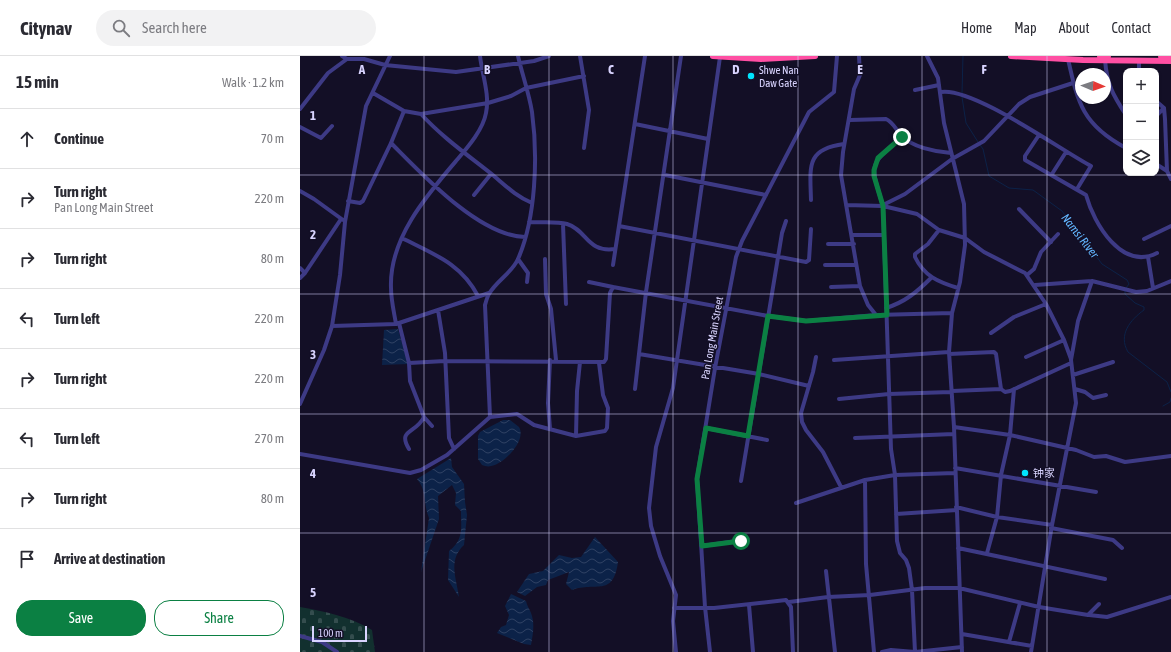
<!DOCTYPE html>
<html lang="en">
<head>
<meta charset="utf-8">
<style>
	body { margin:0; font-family:"Asap Condensed","Noto Sans SC",sans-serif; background:#f2f2f3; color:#2b2b33 }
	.controls { position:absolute; right:12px; top:12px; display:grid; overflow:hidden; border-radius:8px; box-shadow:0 1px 3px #0004 }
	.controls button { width:36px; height:36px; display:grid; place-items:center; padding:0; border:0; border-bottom:1px solid #e1e1e2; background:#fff; color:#2b2b33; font:20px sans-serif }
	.compass { position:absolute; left:775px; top:12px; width:36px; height:36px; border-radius:50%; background:#fff; box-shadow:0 1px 3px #0004; rotate:92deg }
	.scale { position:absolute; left:12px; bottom:10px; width:55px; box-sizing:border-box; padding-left:4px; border:2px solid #d9d4ff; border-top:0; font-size:11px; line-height:14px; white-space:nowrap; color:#d9d4ff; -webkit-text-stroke:3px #130f26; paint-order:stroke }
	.stop { position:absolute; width:12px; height:12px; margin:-9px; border:3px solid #0b8043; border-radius:50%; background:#fff }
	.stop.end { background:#0b8043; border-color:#fff; box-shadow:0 1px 4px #0008 }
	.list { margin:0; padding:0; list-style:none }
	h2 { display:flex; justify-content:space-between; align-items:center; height:52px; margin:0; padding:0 16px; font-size:17px }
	h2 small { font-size:13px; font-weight:400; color:#7c7c81 }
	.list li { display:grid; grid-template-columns:26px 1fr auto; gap:12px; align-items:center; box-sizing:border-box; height:60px; padding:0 16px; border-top:1px solid #e1e1e2 }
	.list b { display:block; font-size:15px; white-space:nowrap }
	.list p { margin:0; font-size:13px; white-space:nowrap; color:#7c7c81 }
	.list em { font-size:13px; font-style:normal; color:#7c7c81 }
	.actions { display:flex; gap:8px; padding:12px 16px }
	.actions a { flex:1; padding:9px 0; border:1px solid #0b8043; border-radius:16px; text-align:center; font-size:14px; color:#0b8043 }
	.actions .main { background:#0b8043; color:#fff }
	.icon { flex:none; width:22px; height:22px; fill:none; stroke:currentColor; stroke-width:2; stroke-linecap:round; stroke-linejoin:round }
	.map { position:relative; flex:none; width:871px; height:596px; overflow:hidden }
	header { display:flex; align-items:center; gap:24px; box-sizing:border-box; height:56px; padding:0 20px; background:#fff; border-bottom:1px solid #e1e1e2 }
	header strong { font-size:19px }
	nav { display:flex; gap:22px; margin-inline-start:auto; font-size:14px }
	.search { width:280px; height:36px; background:#f2f2f3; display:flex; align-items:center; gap:10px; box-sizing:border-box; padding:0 14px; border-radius:22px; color:#7c7c81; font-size:15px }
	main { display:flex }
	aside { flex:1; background:#fff }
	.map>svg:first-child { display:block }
	.cemetery { fill:url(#cemetery-stones) }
	.water { fill:url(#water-waves) }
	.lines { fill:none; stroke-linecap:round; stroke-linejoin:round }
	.stream { stroke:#0c2248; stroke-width:1 }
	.minor { stroke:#3d3a85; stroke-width:4 }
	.highway { stroke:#ff4fa3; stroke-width:6 }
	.route { stroke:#0b8043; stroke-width:5 }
	.grid { fill:none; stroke:#d9d4ff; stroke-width:1; stroke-opacity:0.55 }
	.poi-dot { fill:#00e5ff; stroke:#130f26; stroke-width:1.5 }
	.labels { text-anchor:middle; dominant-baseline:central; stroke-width:3; stroke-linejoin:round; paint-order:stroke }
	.poi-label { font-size:11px; fill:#d9d4ff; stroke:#130f26; text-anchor:start }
	.street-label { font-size:11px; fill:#d9d4ff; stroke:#130f26 }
	.water-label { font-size:12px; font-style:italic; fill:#62b6ff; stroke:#130f26 }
	.grid-label { font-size:13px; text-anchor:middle; font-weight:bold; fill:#d9d4ff; stroke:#130f26; stroke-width:3; stroke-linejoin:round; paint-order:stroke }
</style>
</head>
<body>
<header>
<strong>Citynav</strong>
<div class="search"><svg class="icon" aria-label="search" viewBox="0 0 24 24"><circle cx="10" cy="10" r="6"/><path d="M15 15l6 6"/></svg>Search here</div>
<nav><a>Home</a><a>Map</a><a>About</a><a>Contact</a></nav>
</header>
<main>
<aside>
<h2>15 min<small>Walk · 1.2 km</small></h2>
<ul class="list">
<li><svg class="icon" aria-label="ahead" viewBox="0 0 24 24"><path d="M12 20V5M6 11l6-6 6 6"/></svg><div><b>Continue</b></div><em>70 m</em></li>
<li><svg class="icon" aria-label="right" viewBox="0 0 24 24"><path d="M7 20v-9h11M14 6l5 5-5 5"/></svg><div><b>Turn right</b><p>Pan Long Main Street</p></div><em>220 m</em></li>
<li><svg class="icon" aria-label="right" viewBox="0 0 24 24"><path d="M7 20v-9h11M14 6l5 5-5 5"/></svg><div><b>Turn right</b></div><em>80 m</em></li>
<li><svg class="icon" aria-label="left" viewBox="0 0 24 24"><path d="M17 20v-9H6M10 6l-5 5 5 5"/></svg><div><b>Turn left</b></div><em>220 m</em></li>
<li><svg class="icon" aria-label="right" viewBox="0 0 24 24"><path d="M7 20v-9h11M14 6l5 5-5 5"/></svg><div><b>Turn right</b></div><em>220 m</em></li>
<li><svg class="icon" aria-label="left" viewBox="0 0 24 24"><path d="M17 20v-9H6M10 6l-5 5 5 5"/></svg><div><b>Turn left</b></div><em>270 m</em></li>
<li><svg class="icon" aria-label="right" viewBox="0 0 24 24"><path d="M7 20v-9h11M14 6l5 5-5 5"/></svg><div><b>Turn right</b></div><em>80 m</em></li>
<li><svg class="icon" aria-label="arrive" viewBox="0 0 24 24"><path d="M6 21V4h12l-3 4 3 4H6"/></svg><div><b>Arrive at destination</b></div></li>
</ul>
<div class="actions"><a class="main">Save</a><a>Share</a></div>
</aside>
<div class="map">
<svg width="871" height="596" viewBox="0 0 871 596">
	<defs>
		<pattern id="cemetery-stones" width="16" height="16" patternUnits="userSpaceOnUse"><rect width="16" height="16" fill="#12302f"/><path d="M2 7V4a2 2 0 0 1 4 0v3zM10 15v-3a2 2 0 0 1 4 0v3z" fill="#344d4e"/></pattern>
		<pattern id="water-waves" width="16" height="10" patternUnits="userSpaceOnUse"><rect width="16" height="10" fill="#0c2248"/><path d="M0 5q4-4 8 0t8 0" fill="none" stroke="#2f4163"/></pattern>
	</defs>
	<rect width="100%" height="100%" fill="#130f26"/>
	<!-- cemetery -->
	<path class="cemetery" d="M 0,551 C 26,556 49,560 72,574 L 75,596 L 0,596 Z"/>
	<!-- water -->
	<path class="water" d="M 98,273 L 108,308 L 82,309 L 84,274 Z
		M 203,364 L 210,364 L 219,371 C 227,384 204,408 191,410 C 188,411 185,410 182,409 L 178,403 L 178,380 L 180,376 Z
		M 151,402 L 152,411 L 164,428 L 165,446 L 167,459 L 164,489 C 148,504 156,521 159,541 L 148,524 L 149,495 C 164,483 161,473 161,455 L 155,449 L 156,437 L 152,429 L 138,440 L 139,463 L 121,516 L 129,462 C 123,448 127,434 117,423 Z
		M 295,481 L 318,506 C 313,542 296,525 272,534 L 266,528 L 269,516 L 248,524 L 246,529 L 237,531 L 225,540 L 217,536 L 229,518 L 243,515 L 259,499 L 272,502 L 281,501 Z
		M 211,538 L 226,545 C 227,550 229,552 231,557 C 235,567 233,578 231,589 L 224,588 L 197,577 L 201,571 L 206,569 L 209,559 L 205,550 Z"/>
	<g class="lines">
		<!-- stream -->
		<path class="stream" d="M 662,38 L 663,0
			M 662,41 L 666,67 L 678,86
			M 680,89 L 683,93 L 689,120 L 709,132 L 733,134 L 762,155 L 802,208 L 827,224 L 829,228 L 826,232
			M 825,235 L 825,238 L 835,247 L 844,251 L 844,254 C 830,264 818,279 828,296 L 867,326 L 871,336
			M 863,350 L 870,346 L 871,342"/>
		<!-- minor -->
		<path class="minor" d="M 42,0 L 47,3 L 64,3 L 85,9 L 156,16 L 234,5 L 249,0
			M 280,0 L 289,54 L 284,92
			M 559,0 L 560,19 L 554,33 L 543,96 L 541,119 L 560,230 L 568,249 L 576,259
			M 627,0 L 638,22 L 644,67 L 664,148 L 665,189 L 660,226 L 652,257 L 649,296 L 654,371 L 662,596
			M 768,3 C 778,48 783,69 826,92
			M 805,4 C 807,29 813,39 826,59
			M 839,4 L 839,15
			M 615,34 L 639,29
			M 641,36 C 673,31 759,93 791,110 L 777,133
			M 73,37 L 104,55 L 121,58 L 188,47 L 211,40 L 226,32 L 284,20
			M 856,45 L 864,52 L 865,63 L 867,115
			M 0,53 L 28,17 L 47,3
			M 121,58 C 143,82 169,100 194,120 C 207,131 216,140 232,147
			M 856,60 L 864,52
			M 550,64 L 586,63 C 593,66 596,74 601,79 C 611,91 636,96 651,97
			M 335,68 L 408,83
			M 0,71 L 21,82 L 32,70
			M 739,79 L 725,100 L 725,104 L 786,139 C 794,168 822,215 857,197
			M 602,81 C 568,110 570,107 583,150 L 591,393 L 595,419 L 597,485 L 600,497 L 606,504 L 609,512 L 612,534 L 615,596
			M 91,87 C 122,118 179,180 225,181
			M 856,108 L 867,115 L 871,123
			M 752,118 L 766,96
			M 365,119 L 466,139
			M 0,135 L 14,143 L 43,164
			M 174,139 L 191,118
			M 511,144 C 510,110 506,93 544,88
			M 48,145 L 60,147 L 63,145 L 91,87 L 104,55
			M 546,149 L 583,150 L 617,158 L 639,174 L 665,182 L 684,196 L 725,217 L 746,248 L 764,284 L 771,303
			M 583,149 L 605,138 L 652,103 L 684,85 L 719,48 L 730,41 L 773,27
			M 719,153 L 751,186
			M 229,166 C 241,167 256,165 267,168 C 287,174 287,197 315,193
			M 263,168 L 266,248
			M 319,170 L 506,206 L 509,204 L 511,173
			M 639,174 L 628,188 L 615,198 L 615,201 C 624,220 638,226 658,232
			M 552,179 L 583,179
			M 102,182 C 133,198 161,207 178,240
			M 844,183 L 871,170
			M 528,188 L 554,188
			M 848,201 L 853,232
			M 218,203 L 228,217 L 227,226
			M 245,203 L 246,238 L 251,253 L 256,304
			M 313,209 L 345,0
			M 525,209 L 556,209
			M 0,212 L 5,217
			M 727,219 L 734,213 L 741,196 L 758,178
			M 0,222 L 5,217 L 41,163
			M 289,226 L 313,231
			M 735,229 L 792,225 L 836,236 L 847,235 L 871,225
			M 531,231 L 560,230
			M 586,252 C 605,246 617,236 631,222
			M 138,254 L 145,297 L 149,382 L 154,393
			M 99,267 L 109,307 L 110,325 L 124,361 C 116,378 97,373 109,393
			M 96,268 C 94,256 91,244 91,232 C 89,183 126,140 156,105 C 167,92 183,74 186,57 C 190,39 182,18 180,0
			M 32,270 L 96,268 L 189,237
			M 691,277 L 714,261 L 746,248
			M 339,298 L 459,318 L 509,330
			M 649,298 L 694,296 L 696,298 L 701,333
			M 516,301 L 513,316 L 501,357 L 502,366 L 506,374 L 523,396 L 541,431
			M 726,301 L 764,284
			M 534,304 L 649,296
			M 109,307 L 145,305 L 304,306 L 306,303 L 310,237 L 313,231 L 468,260 L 506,265 L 576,259 L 652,257
			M 773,319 L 813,306
			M 335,333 L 346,236 L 381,0
			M 775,333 L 785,336 L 793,342 L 806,339
			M 652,335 L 701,333 L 705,336 L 710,335 L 771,307
			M 539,343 L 589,338 L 651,336
			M 0,348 L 24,294 L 32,270 L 40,219 L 45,166 L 66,50 L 90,0
			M 124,361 L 132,370
			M 190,361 L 185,249 C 186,246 187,241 189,238 C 196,225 212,217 218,203 C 236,162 238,100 232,56 C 229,37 222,18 218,0
			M 654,371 L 710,379 L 776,394 L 794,401 L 806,400 L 825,406 L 871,400
			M 406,372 L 467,384
			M 250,373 L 248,347 L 250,304
			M 276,380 L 277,335 L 280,306
			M 555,382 L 654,378
			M 0,398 L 110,417 L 121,414 L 147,399 L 190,361 L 217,358 L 234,369 L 276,380 L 305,375 L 307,372 L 308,352 L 303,339 L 299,307
			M 655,412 L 796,436
			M 565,424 L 566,508 L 574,596
			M 441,425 L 482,177 L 486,165
			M 496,447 L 565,424 L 595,419 L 655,417
			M 656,451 L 697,461 L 752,469
			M 596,458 L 657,454
			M 751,472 L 813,484 L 822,492
			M 402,490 L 444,484
			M 658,492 L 805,523
			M 687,497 L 697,461 L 701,419 L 710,379 L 714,333
			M 526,515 L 535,596
			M 489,546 L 528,541 L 570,539 L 625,532 L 659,532 L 739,551 L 788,559 L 799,548
			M 449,549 L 453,596
			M 374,552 L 414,552 L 486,544 L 491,551 L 493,596
			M 789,559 L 807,561 L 871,541
			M 662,578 L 732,590
			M 0,580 L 22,586 L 37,596
			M 709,586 L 720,547
			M 376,596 L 373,565 L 376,539 L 360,500 L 351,470 L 349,452 L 356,391 L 373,332 L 420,1
			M 410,596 L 405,551 L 397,423 L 415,312 L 436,201 L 442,185 L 509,56 L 534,36 L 537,0
			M 582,596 L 591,594 L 615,596 L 662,591
			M 731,596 L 752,469 L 776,347 L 771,304 L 778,265 L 792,225"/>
		<!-- highway -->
		<path class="highway" d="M 413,0 L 461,3 L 515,0
			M 711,0 L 783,4 L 871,5
			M 800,0 L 808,0
			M 861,0 L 871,0"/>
	</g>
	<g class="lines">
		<!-- route -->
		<path class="route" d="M 441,485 L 402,490 L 397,423 L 406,372 L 448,380 L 468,260 L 506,265 L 587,259 L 583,150 L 574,120 L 574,114 L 578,102 L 602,81"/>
	</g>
	<!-- grid -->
	<path class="grid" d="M 124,0 L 124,596M 249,0 L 249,596M 373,0 L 373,596M 498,0 L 498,596M 622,0 L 622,596M 747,0 L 747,596M 0,119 L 871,119M 0,238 L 871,238M 0,358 L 871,358M 0,477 L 871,477"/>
	<!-- markers -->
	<g class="poi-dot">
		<circle cx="451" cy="20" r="4"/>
		<circle cx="725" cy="417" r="4"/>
	</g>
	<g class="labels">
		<!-- poi labels -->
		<g class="poi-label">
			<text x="459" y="14">Shwe Nan<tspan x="459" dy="13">Daw Gate</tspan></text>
			<text x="733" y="417">钟家</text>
		</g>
		<!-- street labels -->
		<g class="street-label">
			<text transform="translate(412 282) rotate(-80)">Pan Long Main Street</text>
		</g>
		<!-- water labels -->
		<g class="water-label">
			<text transform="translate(780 180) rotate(52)">Namsi River</text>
		</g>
	</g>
	<g class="grid-label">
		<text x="62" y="18">A</text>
		<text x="187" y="18">B</text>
		<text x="311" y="18">C</text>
		<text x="436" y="18">D</text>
		<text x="560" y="18">E</text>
		<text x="684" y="18">F</text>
		<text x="13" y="64">1</text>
		<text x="13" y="183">2</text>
		<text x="13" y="303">3</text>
		<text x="13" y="422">4</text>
		<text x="13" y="541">5</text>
	</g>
</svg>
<div class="controls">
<button>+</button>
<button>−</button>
<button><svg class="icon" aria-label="layers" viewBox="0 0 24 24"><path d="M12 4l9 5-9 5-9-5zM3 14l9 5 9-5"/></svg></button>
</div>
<svg class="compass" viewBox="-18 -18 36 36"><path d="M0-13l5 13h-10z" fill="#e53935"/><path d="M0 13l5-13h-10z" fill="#7c7c81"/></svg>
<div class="scale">100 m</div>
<div class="stop" style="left:441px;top:485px"></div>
<div class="stop end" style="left:602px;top:81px"></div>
</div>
</main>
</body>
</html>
